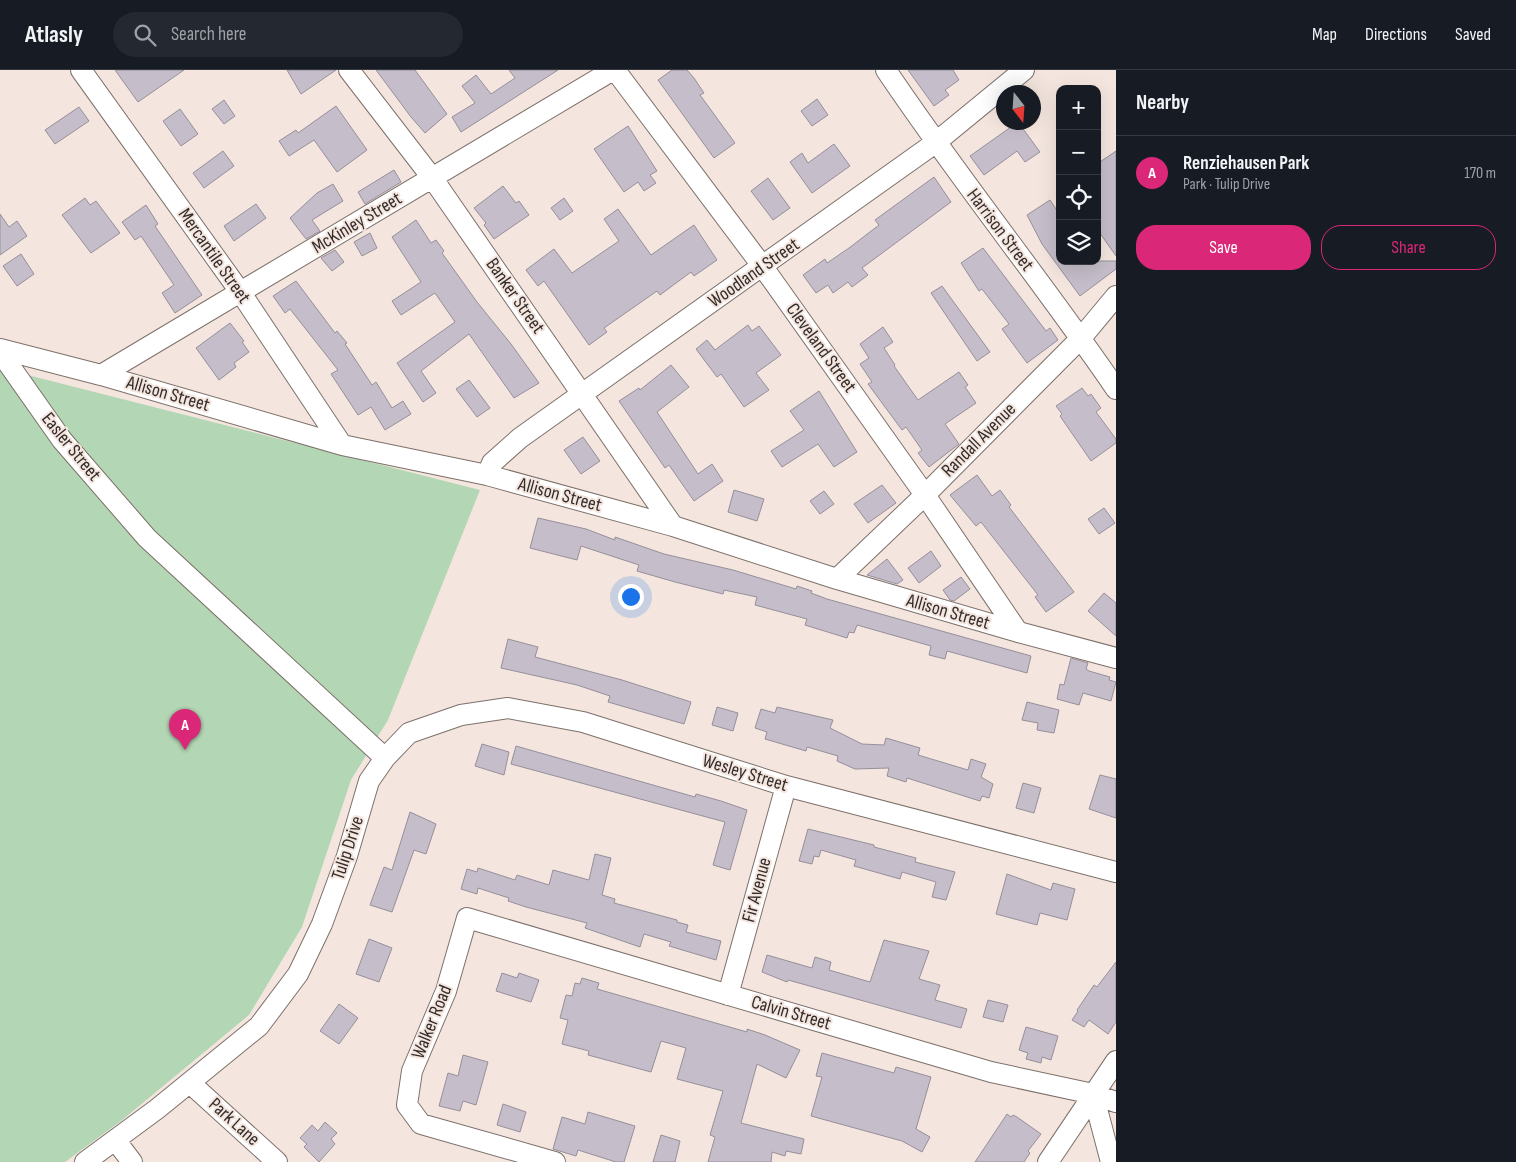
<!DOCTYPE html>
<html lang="en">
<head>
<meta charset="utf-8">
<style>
	body { margin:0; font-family:"Sofia Sans Condensed",sans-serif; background:#242831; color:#f1f3f6 }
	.controls { position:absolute; right:15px; top:15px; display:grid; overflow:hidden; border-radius:10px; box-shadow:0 5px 20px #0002 }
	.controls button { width:45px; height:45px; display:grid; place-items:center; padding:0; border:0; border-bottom:1px solid #363941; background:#171b24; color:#f1f3f6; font:25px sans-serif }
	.compass { position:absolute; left:996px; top:15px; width:45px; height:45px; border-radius:50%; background:#171b24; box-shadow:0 5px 20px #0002; rotate:163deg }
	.you { position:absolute; left:630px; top:526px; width:18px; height:18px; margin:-12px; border:4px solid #fff; border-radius:50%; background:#1a73e8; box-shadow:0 0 0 8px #1a73e833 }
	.badge { display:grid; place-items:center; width:32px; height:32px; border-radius:50%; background:#db2777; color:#fff; font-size:16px; font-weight:700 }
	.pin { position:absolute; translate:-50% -41px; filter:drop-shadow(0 1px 2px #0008) }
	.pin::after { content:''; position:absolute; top:26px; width:18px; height:15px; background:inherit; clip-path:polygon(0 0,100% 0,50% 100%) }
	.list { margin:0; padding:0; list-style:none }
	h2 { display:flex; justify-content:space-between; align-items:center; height:65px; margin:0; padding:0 20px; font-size:21px }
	h2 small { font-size:16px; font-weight:400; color:#9ea1a6 }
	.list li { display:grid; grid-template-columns:32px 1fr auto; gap:15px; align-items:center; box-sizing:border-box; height:75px; padding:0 20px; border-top:1px solid #363941 }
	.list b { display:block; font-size:19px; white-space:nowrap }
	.list p { margin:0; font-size:16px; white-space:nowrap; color:#9ea1a6 }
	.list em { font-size:16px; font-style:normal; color:#9ea1a6 }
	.actions { display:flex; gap:10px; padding:15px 20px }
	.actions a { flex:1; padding:11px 0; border:1px solid #db2777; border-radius:20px; text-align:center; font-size:18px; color:#db2777 }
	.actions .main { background:#db2777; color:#fff }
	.icon { flex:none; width:28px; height:28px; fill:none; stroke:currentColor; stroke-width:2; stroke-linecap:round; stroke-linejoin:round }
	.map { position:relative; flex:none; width:1116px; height:1092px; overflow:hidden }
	header { display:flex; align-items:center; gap:30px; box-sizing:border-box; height:70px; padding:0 25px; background:#171b24; border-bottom:1px solid #363941 }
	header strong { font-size:24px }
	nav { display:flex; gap:28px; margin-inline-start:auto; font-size:18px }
	.search { width:350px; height:45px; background:#242831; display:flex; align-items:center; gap:12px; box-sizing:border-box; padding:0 18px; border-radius:28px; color:#9ea1a6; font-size:19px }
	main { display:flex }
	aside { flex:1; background:#171b24 }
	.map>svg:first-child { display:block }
	.green { fill:#b3d6b4 }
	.building { fill:#c5beca; stroke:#968f9a }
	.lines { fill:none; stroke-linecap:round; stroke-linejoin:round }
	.minor-casing { stroke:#7d706a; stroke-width:22 }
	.minor { stroke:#fff; stroke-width:20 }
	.labels { text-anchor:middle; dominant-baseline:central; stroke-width:4; stroke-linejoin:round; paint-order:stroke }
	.street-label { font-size:19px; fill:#322c2a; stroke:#f4e6df }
</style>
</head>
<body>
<header>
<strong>Atlasly</strong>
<div class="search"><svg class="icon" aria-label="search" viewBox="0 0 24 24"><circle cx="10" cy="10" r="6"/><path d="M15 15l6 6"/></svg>Search here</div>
<nav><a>Map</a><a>Directions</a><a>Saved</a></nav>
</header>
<main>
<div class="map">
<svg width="1116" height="1092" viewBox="0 0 1116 1092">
	<rect width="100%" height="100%" fill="#f4e6df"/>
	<!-- green -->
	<path class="green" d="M 0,298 L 480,420 L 388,650 L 351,710 L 302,857 L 249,945 L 121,1051 L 65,1092 L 0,1092 Z"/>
	<!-- building -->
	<path class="building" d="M 115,0 L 184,0 L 138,32 Z
		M 287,0 L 336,0 L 301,24 Z
		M 376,0 L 415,0 L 447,44 L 425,63 L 411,47 Z
		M 509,0 L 558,0 L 461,62 L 452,47 L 475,33 L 462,16 L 476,5 L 491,24 L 515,8 Z
		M 672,0 L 687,0 L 694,8 L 704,23 L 700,25 L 735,73 L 714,88 L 658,10 Z
		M 908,0 L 953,0 L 959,10 L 945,20 L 949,25 L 934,36 Z
		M 817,29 L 828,45 L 812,56 L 801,41 Z
		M 224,30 L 235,46 L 224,54 L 212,39 Z
		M 336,36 L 367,80 L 337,102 L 314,70 L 289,86 L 279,71 L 296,60 L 298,63 Z
		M 79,37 L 89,51 L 55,74 L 45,60 Z
		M 180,39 L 198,64 L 181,76 L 163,51 Z
		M 1018,52 L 1040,82 L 1025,92 L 1017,81 L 984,105 L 970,86 Z
		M 628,56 L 657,101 L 650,105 L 656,113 L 644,121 L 638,112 L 624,122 L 594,79 Z
		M 834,74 L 850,96 L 812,123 L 790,92 L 802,83 L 808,93 Z
		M 223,81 L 234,96 L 204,118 L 193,103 Z
		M 1116,81 L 1116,186 L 1097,159 L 1097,94 Z
		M 394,100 L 401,112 L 365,134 L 358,122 Z
		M 934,107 L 951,132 L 862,198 L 868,205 L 852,217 L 848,212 L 833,223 L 828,215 L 816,223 L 803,205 L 825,189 L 827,193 L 830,191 L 849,178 L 879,155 L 875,150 Z
		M 768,108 L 790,138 L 773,150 L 751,121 Z
		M 333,114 L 343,131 L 312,150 L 320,161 L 306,169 L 290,148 L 317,123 Z
		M 503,116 L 516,133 L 519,131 L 529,145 L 494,169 L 484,155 L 486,153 L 474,138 Z
		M 85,128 L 90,135 L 96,131 L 120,163 L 91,183 L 62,145 Z
		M 564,128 L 573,141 L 560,150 L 551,138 Z
		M 1050,130 L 1060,145 L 1060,191 L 1116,191 L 1116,199 L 1080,226 L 1042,174 L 1027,145 Z
		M 256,134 L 266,148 L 234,171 L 224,156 Z
		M 146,135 L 158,154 L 155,156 L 202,225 L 175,243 L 162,223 L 174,215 L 141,166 L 135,170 L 122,152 Z
		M 618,139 L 651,185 L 694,155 L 717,190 L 694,206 L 691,202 L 660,225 L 657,221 L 604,258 L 607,262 L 589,275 L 544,211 L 538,216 L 526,200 L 554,179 L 572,203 L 619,171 L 604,149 Z
		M 0,144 L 9,157 L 17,151 L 27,166 L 0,185 Z
		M 416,150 L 431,173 L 436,170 L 444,181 L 442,183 L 477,232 L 511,274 L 539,313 L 514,328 L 469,264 L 421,301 L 436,323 L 423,332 L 397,293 L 455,252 L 435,223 L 401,245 L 392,231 L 421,212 L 392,167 Z
		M 370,163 L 377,178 L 362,186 L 354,172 Z
		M 983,178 L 1046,261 L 1050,258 L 1058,270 L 1027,293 L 1002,259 L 1009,254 L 982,219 L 979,221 L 961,193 Z
		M 335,180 L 344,192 L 332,201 L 321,188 Z
		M 21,184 L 34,204 L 17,216 L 3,196 Z
		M 296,211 L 335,263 L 337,261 L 347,273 L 345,274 L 372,315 L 376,312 L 392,338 L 403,331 L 411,344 L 385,360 L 371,337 L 358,345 L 331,304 L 338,300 L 290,239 L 285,243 L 273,226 Z
		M 942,216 L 990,282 L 977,291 L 931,223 Z
		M 230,253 L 244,271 L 242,272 L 249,282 L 234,293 L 236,297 L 219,310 L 196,278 Z
		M 748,255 L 752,261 L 759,256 L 781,285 L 756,303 L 769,320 L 744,337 L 721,304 L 717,307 L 696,279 L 707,270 L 715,280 Z
		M 883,257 L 893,272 L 884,278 L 895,295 L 894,296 L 918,330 L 959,302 L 968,315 L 965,317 L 976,333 L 945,354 L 959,374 L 929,397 L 918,383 L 922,380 L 906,357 L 902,360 L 868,314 L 872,312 L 860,294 L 869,288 L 860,274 Z
		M 671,295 L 689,317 L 657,342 L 698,404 L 712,394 L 723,411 L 694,431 L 669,395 L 665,398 L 619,331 L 639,318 L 640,320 Z
		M 469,310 L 490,338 L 477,347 L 456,319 Z
		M 1082,318 L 1088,326 L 1091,324 L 1101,338 L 1096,342 L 1116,369 L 1116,373 L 1091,391 L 1060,346 L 1062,344 L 1056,336 Z
		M 819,321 L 857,382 L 834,397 L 818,374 L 782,397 L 771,381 L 804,360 L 790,341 Z
		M 583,367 L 600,391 L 581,404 L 564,380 Z
		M 977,405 L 992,426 L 1000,420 L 1011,435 L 1009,437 L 1074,522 L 1046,542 L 1035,527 L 1038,525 L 981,452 L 976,456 L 950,425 Z
		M 882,415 L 896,433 L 868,453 L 854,434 Z
		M 734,420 L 764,429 L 757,451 L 728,442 Z
		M 824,421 L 834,434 L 820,444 L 810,431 Z
		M 1104,438 L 1115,453 L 1099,464 L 1088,449 Z
		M 538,448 L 586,459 L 615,470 L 615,467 L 664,484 L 733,500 L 796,519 L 797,516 L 812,521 L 811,523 L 827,529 L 1031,586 L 1027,603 L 947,581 L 945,589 L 929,585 L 931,576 L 857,555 L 854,563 L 849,562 L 847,568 L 805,555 L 807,549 L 755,535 L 757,527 L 724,520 L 723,524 L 675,512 L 637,501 L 639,495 L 581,476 L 577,490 L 530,478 Z
		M 931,481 L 941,496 L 919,513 L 908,498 Z
		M 887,489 L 903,510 L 897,514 L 867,505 Z
		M 961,507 L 970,519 L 954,531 L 950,530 L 943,520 Z
		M 1104,523 L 1116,533 L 1116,566 L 1088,541 Z
		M 508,569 L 538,577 L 535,587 L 622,610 L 691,632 L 684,654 L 608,632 L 610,626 L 577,615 L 501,598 Z
		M 1071,588 L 1088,593 L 1086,599 L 1089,601 L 1110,607 L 1109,610 L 1116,612 L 1111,631 L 1083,623 L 1079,635 L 1057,629 L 1060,614 L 1064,615 Z
		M 1027,632 L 1059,640 L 1054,663 L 1037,660 L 1038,653 L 1022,650 Z
		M 717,637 L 738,643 L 733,661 L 712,655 Z
		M 777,637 L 833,650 L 830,658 L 862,674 L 884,675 L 886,668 L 920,678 L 918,685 L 968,700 L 971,689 L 986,694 L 981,707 L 993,714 L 989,728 L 982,726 L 980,731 L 907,708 L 906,712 L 887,706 L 889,698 L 855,699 L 837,691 L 838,686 L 807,677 L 806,681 L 765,669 L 767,662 L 755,658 L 761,639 L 775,643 Z
		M 482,674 L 509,682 L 504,705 L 475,696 Z
		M 516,676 L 695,727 L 696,724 L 721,731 L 747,740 L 730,800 L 713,795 L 725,752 L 511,694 Z
		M 1100,705 L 1116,709 L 1116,748 L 1089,739 Z
		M 1023,713 L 1041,718 L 1034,743 L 1016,738 Z
		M 410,742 L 436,754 L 426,784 L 414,780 L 392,842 L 370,835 L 384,797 L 392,800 Z
		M 808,759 L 874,775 L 874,777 L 916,788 L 915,792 L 955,802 L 946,830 L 932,827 L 936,812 L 902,802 L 900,809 L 854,796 L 856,790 L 821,780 L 819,787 L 814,786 L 812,794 L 799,791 Z
		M 595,784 L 611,788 L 602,825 L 615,829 L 614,833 L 677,850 L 677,852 L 688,855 L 686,862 L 721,871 L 716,890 L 669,876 L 671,872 L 644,864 L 640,877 L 585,858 L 587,853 L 526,837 L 508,831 L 509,828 L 478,818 L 477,824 L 461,819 L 467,799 L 477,802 L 478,798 L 515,810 L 517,805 L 549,815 L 553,800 L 589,810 Z
		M 1007,804 L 1051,820 L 1053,813 L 1075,819 L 1067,850 L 1040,843 L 1037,855 L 996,844 Z
		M 369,869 L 392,878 L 379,912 L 356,904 Z
		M 884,870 L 929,881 L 919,909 L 940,915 L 935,930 L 967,939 L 961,958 L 788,910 L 787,912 L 762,902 L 767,885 L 812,898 L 815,887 L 831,892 L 829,900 L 870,912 Z
		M 1116,892 L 1116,952 L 1108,964 L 1089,950 L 1084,957 L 1072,950 L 1078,941 L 1077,940 L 1094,915 L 1097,917 Z
		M 502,903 L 517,908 L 519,903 L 539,910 L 531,932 L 496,921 Z
		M 582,908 L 599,913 L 597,919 L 747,962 L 747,959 L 765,965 L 800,980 L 786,1008 L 757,994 L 741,1053 L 804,1069 L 801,1084 L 786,1081 L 785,1086 L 772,1082 L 771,1092 L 708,1092 L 715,1067 L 710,1065 L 723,1021 L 677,1009 L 686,978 L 661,971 L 651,1002 L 588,985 L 589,981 L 562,974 L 568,950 L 560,948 L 566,925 L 572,926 L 575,913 L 580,914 Z
		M 988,930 L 1008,935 L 1003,952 L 983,947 Z
		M 339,934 L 358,948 L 339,974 L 320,961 Z
		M 1026,957 L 1058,966 L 1051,990 L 1042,987 L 1041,993 L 1026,989 L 1028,983 L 1019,980 Z
		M 822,983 L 894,1003 L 896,997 L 931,1007 L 916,1059 L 930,1067 L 922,1082 L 902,1071 L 811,1046 L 822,1007 L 816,1006 Z
		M 463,985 L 488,992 L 476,1035 L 463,1031 L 460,1041 L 439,1036 L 448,1003 L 458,1006 Z
		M 503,1034 L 526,1042 L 520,1062 L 497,1055 Z
		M 588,1042 L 635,1056 L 624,1092 L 616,1092 L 578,1080 L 576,1086 L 553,1079 L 562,1047 L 585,1054 Z
		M 1007,1044 L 1011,1047 L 1013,1045 L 1017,1047 L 1041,1064 L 1028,1081 L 1030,1083 L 1024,1092 L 975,1092 Z
		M 325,1052 L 337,1063 L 331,1069 L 335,1074 L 319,1092 L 304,1077 L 307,1074 L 300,1068 L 312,1055 L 318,1061 Z
		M 661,1065 L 680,1071 L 675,1092 L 653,1092 Z"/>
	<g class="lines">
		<defs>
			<path id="minor" d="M 81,0 L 241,223 L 342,375
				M 349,0 L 433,109 L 673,456
				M 615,0 L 763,197 L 925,425 L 1018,562
				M 886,0 C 959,109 1042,211 1116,319
				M 0,279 L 101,305 L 342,375 L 487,405 L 673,456 L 837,509 L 1018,562 L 1116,588
				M 0,282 L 62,370 L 147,468 L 385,688
				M 101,305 L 613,0
				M 487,405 L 492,393 L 520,368 L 935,73 L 1024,0
				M 837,509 L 925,425 L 1081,268 L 1116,226
				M 728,925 L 786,716
				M 190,1013 L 277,1092
				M 1093,1024 L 1111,1092
				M 116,1071 L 132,1092
				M 85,1092 L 157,1039 L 259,956 L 298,904 L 322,854 L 347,786 L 369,711 L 385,688 L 409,663 L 461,645 L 508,638 L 583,652 L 786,716 L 1116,802
				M 555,1092 L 421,1054 L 407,1035 L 412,1001 L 446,921 L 467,848 L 991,1002 L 1093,1024 L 1116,1032
				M 1048,1092 L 1116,991"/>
		</defs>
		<!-- minor casing -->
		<use href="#minor" class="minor-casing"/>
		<!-- minor -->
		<use href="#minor" class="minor"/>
	</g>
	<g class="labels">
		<!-- street labels -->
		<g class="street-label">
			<text transform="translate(357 153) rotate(-31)">McKinley Street</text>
			<text transform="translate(1000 160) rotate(53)">Harrison Street</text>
			<text transform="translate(214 186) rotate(55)">Mercantile Street</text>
			<text transform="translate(754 203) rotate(-35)">Woodland Street</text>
			<text transform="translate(515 226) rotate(55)">Banker Street</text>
			<text transform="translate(821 278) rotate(54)">Cleveland Street</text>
			<text transform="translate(168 324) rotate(16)">Allison Street</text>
			<text transform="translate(979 370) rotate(-45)">Randall Avenue</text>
			<text transform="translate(71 377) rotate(51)">Easler Street</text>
			<text transform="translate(560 425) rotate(15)">Allison Street</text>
			<text transform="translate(948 542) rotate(16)">Allison Street</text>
			<text transform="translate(745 703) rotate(17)">Wesley Street</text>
			<text transform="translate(348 778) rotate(-72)">Tulip Drive</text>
			<text transform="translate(757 820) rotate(-75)">Fir Avenue</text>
			<text transform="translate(791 943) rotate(16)">Calvin Street</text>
			<text transform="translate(432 952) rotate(-68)">Walker Road</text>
			<text transform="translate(234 1052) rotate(42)">Park Lane</text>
		</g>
	</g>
</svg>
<div class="controls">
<button>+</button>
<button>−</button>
<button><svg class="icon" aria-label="locate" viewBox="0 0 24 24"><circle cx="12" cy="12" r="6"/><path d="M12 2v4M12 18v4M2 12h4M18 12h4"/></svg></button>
<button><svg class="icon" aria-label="layers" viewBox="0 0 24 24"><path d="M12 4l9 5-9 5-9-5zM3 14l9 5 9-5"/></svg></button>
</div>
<svg class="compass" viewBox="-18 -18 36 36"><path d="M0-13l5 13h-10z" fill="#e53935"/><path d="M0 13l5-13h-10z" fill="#9ea1a6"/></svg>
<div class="you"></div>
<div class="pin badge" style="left:185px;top:680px">A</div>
</div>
<aside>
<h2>Nearby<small></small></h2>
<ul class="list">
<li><span class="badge">A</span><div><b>Renziehausen Park</b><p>Park · Tulip Drive</p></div><em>170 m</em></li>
</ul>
<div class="actions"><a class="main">Save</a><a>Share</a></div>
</aside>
</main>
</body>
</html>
